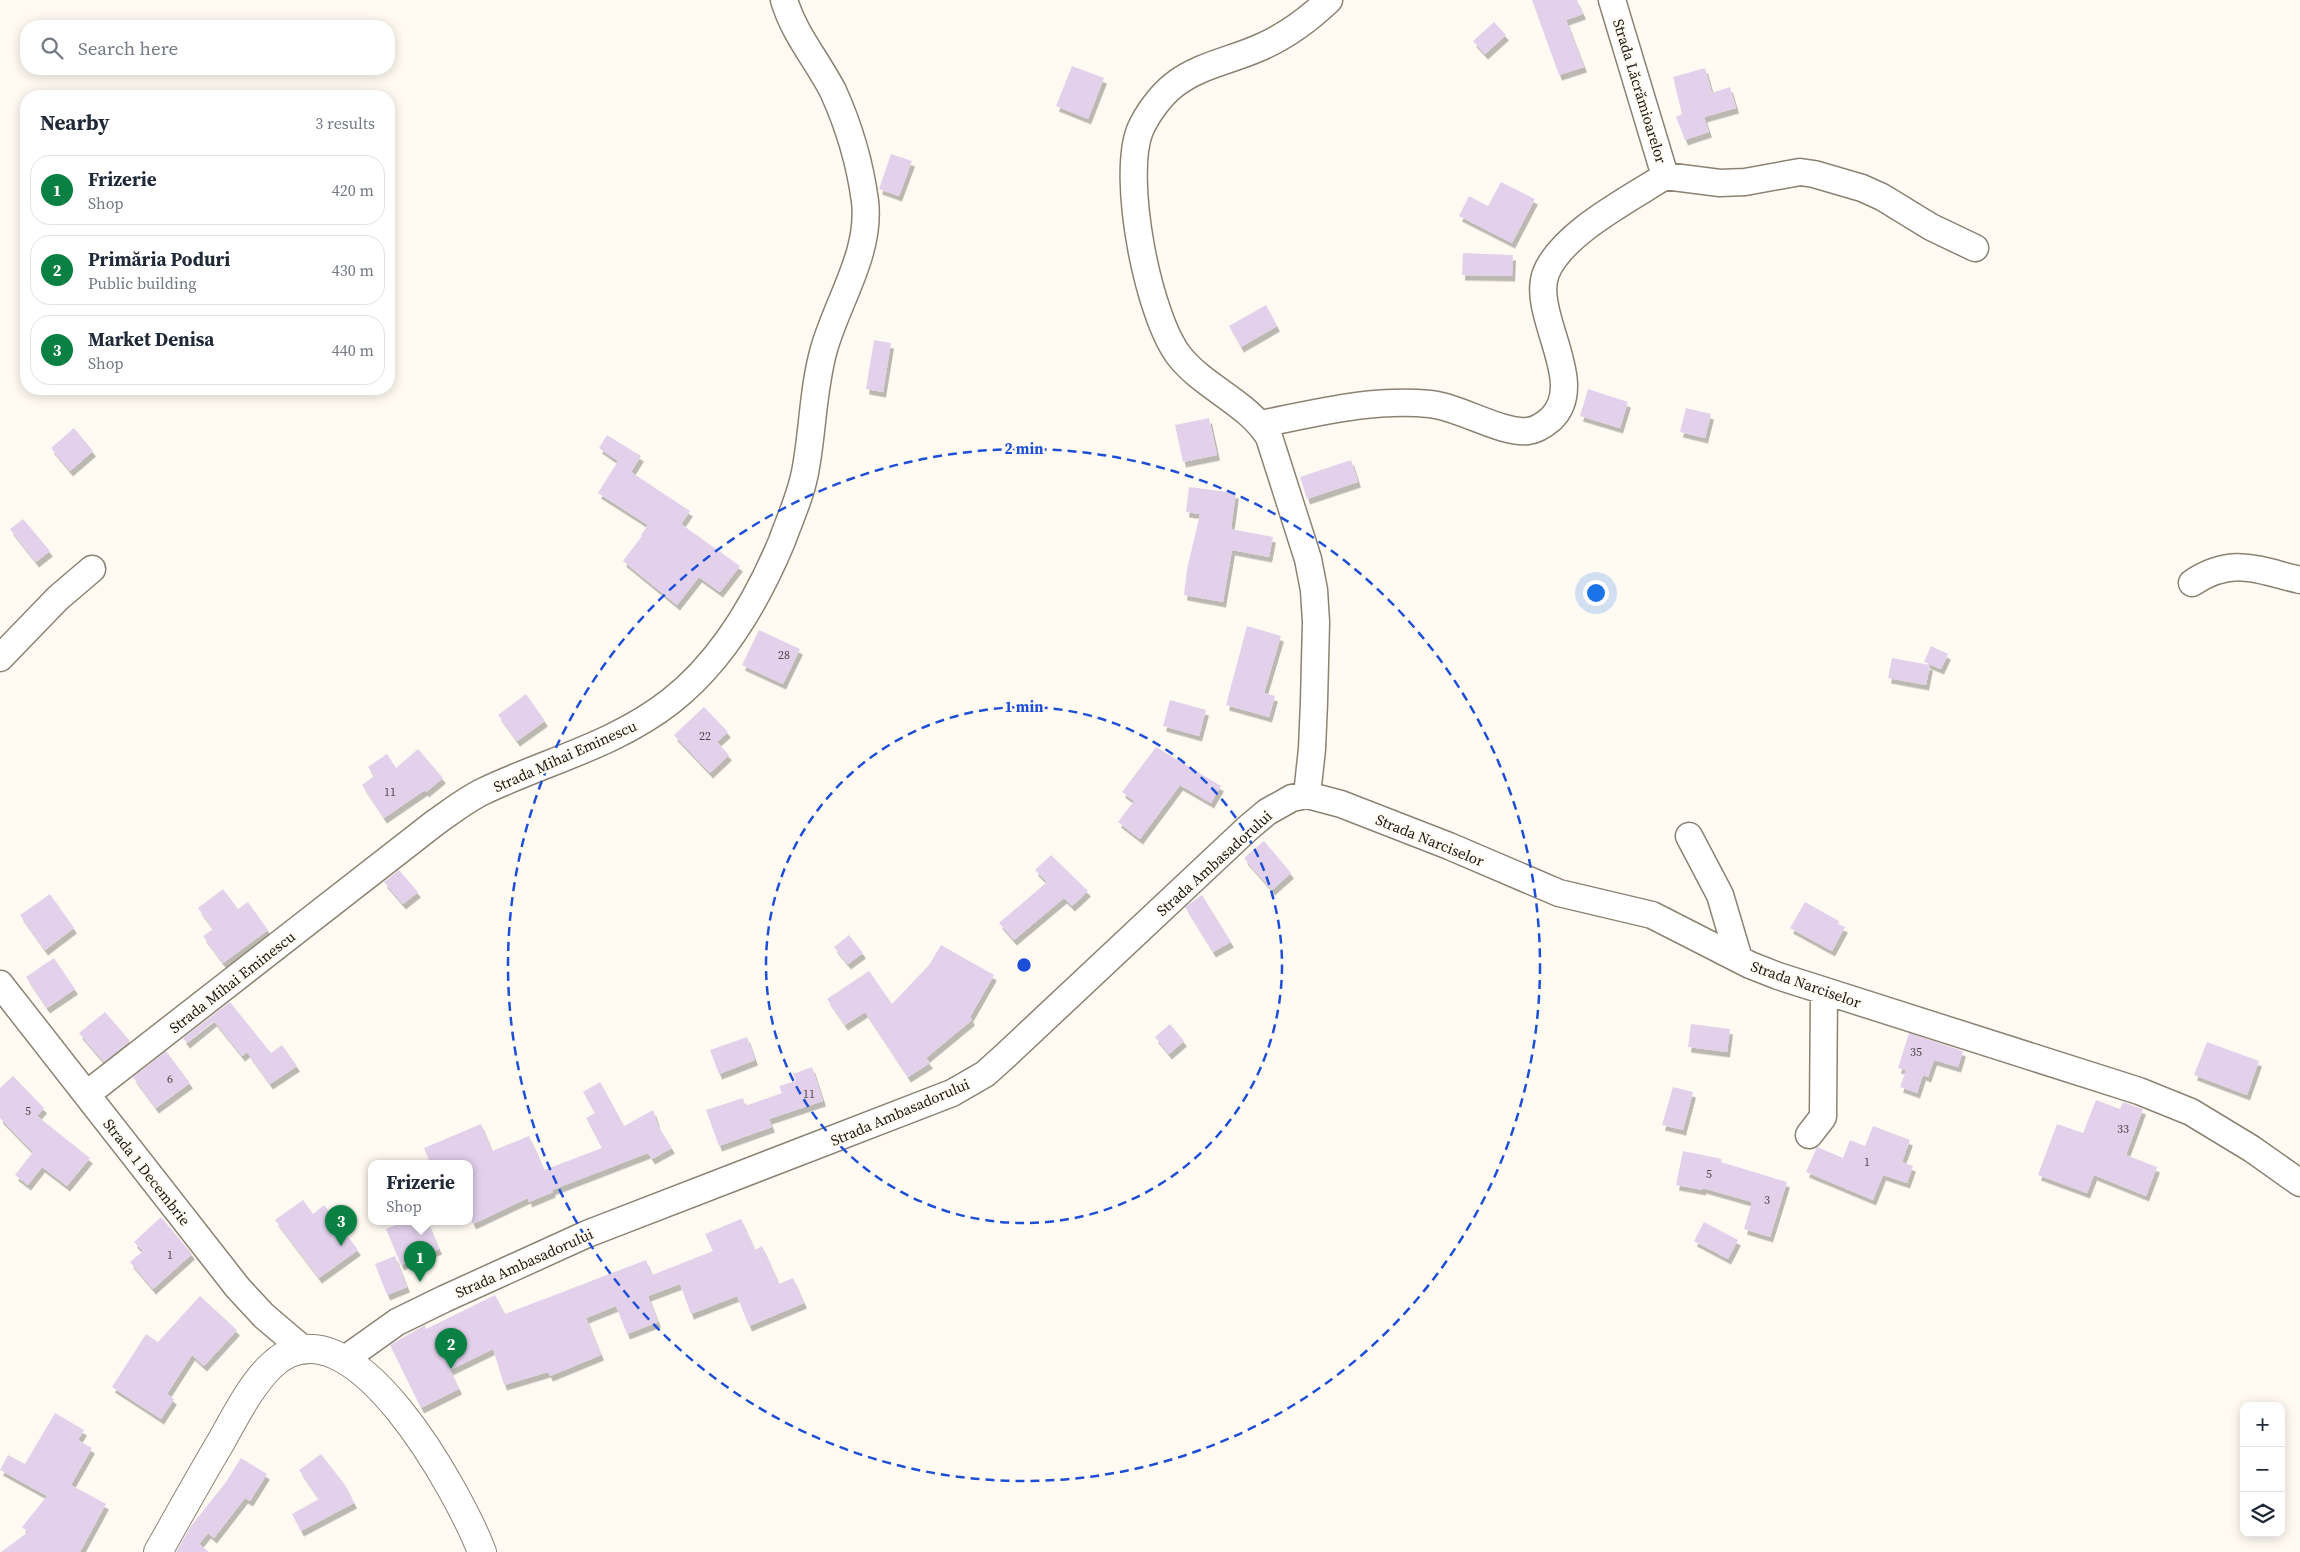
<!DOCTYPE html>
<html lang="en">
<head>
<meta charset="utf-8">
<style>
	body { margin:0; font-family:"Source Serif 4",serif; background:#f2f2f3; color:#1f2937 }
	.controls { position:absolute; right:15px; bottom:15px; display:grid; overflow:hidden; border-radius:10px; box-shadow:0 2px 12px #0003 }
	.controls button { width:45px; height:45px; display:grid; place-items:center; padding:0; border:0; border-bottom:1px solid #e0e1e3; background:#fff; color:#1f2937; font:25px sans-serif }
	.you { position:absolute; left:1595px; top:592px; width:18px; height:18px; margin:-12px; border:4px solid #fff; border-radius:50%; background:#1a73e8; box-shadow:0 0 0 8px #1a73e833 }
	.badge { display:grid; place-items:center; width:32px; height:32px; border-radius:50%; background:#0b8043; color:#fff; font-size:16px; font-weight:700 }
	.pin { position:absolute; translate:-50% -41px; filter:drop-shadow(0 1px 2px #0008) }
	.pin::after { content:''; position:absolute; top:26px; width:18px; height:15px; background:inherit; clip-path:polygon(0 0,100% 0,50% 100%) }
	.popup { position:absolute; left:368px; top:1160px; width:105px; height:65px; box-sizing:border-box; display:grid; place-content:center; border-radius:10px; background:#fff; filter:drop-shadow(0 1px 4px #0005); font-size:16px; white-space:nowrap; color:#747a83 }
	.popup b { font-size:19px; color:#1f2937 }
	.popup::after { content:''; position:absolute; left:50%; top:100%; margin-left:-10px; border:10px solid transparent; border-top-color:#fff }
	.list { margin:0; padding:0; list-style:none }
	h2 { display:flex; justify-content:space-between; align-items:center; height:65px; margin:0; padding:0 20px; font-size:21px }
	h2 small { font-size:16px; font-weight:400; color:#747a83 }
	.list li { display:grid; grid-template-columns:32px 1fr auto; gap:15px; align-items:center; box-sizing:border-box; height:70px; margin:0 10px 10px; padding:0 10px; border:1px solid #e0e1e3; border-radius:20px }
	.list b { display:block; font-size:19px; white-space:nowrap }
	.list p { margin:0; font-size:16px; white-space:nowrap; color:#747a83 }
	.list em { font-size:16px; font-style:normal; color:#747a83 }
	.icon { flex:none; width:28px; height:28px; fill:none; stroke:currentColor; stroke-width:2; stroke-linecap:round; stroke-linejoin:round }
	.map { position:relative; flex:none; width:2300px; height:1552px; overflow:hidden }
	.search { position:absolute; background:#fff; box-shadow:0 2px 12px #0003; left:20px; top:20px; width:375px; height:55px; display:flex; align-items:center; gap:12px; box-sizing:border-box; padding:0 18px; border-radius:20px; color:#747a83; font-size:19px }
	.panel { position:absolute; background:#fff; box-shadow:0 2px 12px #0003; left:20px; top:90px; width:375px; height:305px; border-radius:20px }
	.map>svg:first-child { display:block }
	.building { fill:#e3d1ec; filter:url(#shadow) }
	.lines { fill:none; stroke-linecap:round; stroke-linejoin:round }
	.minor-casing { stroke:#8c8272; stroke-width:29 }
	.major-casing { stroke:#8c8272; stroke-width:30 }
	.minor { stroke:#fff; stroke-width:26 }
	.major { stroke:#fff; stroke-width:28 }
	.ring { fill:none; stroke:#1d4ed8; stroke-width:2.5; stroke-dasharray:9 6 }
	.labels { text-anchor:middle; dominant-baseline:central; stroke-width:4.5; stroke-linejoin:round; paint-order:stroke }
	.number-label { font-size:12px; fill:#4d4648 }
	.street-label { font-size:15px; fill:#1b1811; stroke:#fffbf3 }
	.centre { fill:#1d4ed8; stroke:#fffbf3; stroke-width:2.5 }
	.ring-label { font-size:15px; text-anchor:middle; font-weight:bold; fill:#1d4ed8; stroke:#fffbf3; stroke-width:4.5; stroke-linejoin:round; paint-order:stroke }
</style>
</head>
<body>
<div class="map">
<svg width="2300" height="1552" viewBox="0 0 2300 1552">
	<defs>
		<filter id="shadow"><feDropShadow dx="3" dy="5.5" stdDeviation="0" flood-color="#0004"/></filter>
	</defs>
	<rect width="100%" height="100%" fill="#fffbf3"/>
	<!-- building -->
	<path class="building" d="M 1532,0 L 1577,0 L 1583,14 L 1566,20 L 1584,67 L 1559,75 Z
		M 1494,22 L 1506,35 L 1485,54 L 1473,41 Z
		M 1072,66 L 1104,78 L 1088,119 L 1056,106 Z
		M 1705,68 L 1712,93 L 1730,87 L 1736,108 L 1704,117 L 1709,132 L 1685,140 L 1676,117 L 1682,114 L 1673,77 Z
		M 891,154 L 912,161 L 899,196 L 879,189 Z
		M 1501,182 L 1535,199 L 1512,243 L 1459,216 L 1469,196 L 1488,206 Z
		M 1463,253 L 1513,255 L 1512,276 L 1462,275 Z
		M 1266,305 L 1277,326 L 1241,347 L 1229,326 Z
		M 874,340 L 891,343 L 883,392 L 866,389 Z
		M 1588,389 L 1628,402 L 1620,428 L 1580,416 Z
		M 1686,408 L 1711,414 L 1705,438 L 1680,432 Z
		M 1209,418 L 1217,455 L 1183,462 L 1175,425 Z
		M 74,428 L 93,451 L 70,471 L 51,448 Z
		M 607,435 L 641,456 L 631,472 L 690,511 L 681,524 L 740,566 L 720,592 L 699,577 L 677,605 L 623,561 L 642,536 L 641,535 L 648,525 L 598,493 L 618,461 L 599,448 Z
		M 1351,460 L 1358,482 L 1307,499 L 1300,477 Z
		M 1189,487 L 1236,493 L 1231,529 L 1273,537 L 1269,557 L 1232,550 L 1223,602 L 1184,595 L 1187,569 L 1200,514 L 1186,512 Z
		M 23,519 L 50,551 L 36,562 L 10,529 Z
		M 1247,626 L 1281,636 L 1264,693 L 1275,696 L 1269,717 L 1226,705 Z
		M 759,630 L 800,649 L 783,684 L 742,665 Z
		M 1931,646 L 1948,654 L 1941,669 L 1924,662 Z
		M 1892,658 L 1930,665 L 1926,685 L 1888,678 Z
		M 526,694 L 545,721 L 517,741 L 498,715 Z
		M 1170,700 L 1206,710 L 1199,736 L 1163,726 Z
		M 704,707 L 728,732 L 717,742 L 729,755 L 710,773 L 674,735 Z
		M 1156,747 L 1221,786 L 1211,803 L 1180,785 L 1140,839 L 1118,822 L 1134,801 L 1122,792 Z
		M 418,749 L 443,778 L 426,792 L 425,790 L 384,818 L 362,785 L 374,776 L 368,767 L 387,754 L 396,768 Z
		M 1264,841 L 1291,873 L 1272,890 L 1244,858 Z
		M 1051,855 L 1088,891 L 1072,906 L 1064,898 L 1014,940 L 999,923 L 1047,882 L 1035,870 Z
		M 399,870 L 418,892 L 403,904 L 384,882 Z
		M 223,889 L 238,909 L 248,902 L 268,930 L 223,963 L 203,936 L 213,929 L 198,908 Z
		M 50,894 L 74,928 L 45,950 L 20,915 Z
		M 1202,895 L 1231,942 L 1213,952 L 1185,907 Z
		M 1805,902 L 1839,921 L 1838,924 L 1845,927 L 1832,951 L 1790,928 Z
		M 849,935 L 863,953 L 848,964 L 834,947 Z
		M 941,945 L 994,975 L 970,1017 L 972,1020 L 926,1058 L 930,1063 L 908,1077 L 865,1012 L 845,1025 L 827,999 L 869,971 L 892,1004 L 929,965 Z
		M 54,958 L 75,989 L 47,1008 L 26,977 Z
		M 230,1002 L 271,1053 L 282,1045 L 297,1066 L 270,1084 L 247,1052 L 242,1056 L 214,1021 L 187,1043 L 183,1038 Z
		M 105,1012 L 130,1041 L 104,1062 L 79,1033 Z
		M 1170,1024 L 1184,1041 L 1169,1054 L 1155,1037 Z
		M 1691,1024 L 1730,1029 L 1727,1052 L 1688,1047 Z
		M 1909,1033 L 1963,1051 L 1958,1067 L 1934,1060 L 1928,1077 L 1923,1075 L 1917,1093 L 1900,1087 L 1906,1070 L 1898,1068 Z
		M 747,1037 L 755,1060 L 719,1074 L 710,1050 Z
		M 2207,1042 L 2259,1061 L 2247,1095 L 2194,1075 Z
		M 166,1051 L 190,1083 L 156,1108 L 133,1077 Z
		M 812,1067 L 823,1101 L 769,1119 L 772,1127 L 719,1146 L 706,1110 L 743,1098 L 745,1106 L 782,1093 L 779,1086 L 796,1081 L 793,1074 Z
		M 13,1076 L 44,1108 L 37,1116 L 90,1158 L 67,1186 L 42,1167 L 28,1185 L 15,1175 L 33,1152 L 0,1118 L 0,1088 Z
		M 600,1082 L 624,1126 L 653,1110 L 658,1126 L 672,1148 L 652,1159 L 648,1153 L 552,1190 L 553,1192 L 529,1202 L 528,1198 L 473,1224 L 469,1214 L 469,1163 L 430,1163 L 424,1148 L 481,1124 L 492,1151 L 529,1136 L 544,1170 L 602,1148 L 586,1118 L 595,1113 L 583,1092 Z
		M 1673,1087 L 1693,1092 L 1683,1130 L 1662,1125 Z
		M 2096,1100 L 2120,1109 L 2123,1102 L 2143,1109 L 2126,1155 L 2157,1167 L 2146,1196 L 2094,1175 L 2087,1193 L 2038,1175 L 2057,1124 L 2083,1133 Z
		M 1873,1126 L 1910,1140 L 1902,1162 L 1913,1166 L 1907,1183 L 1883,1175 L 1873,1200 L 1806,1172 L 1817,1147 L 1843,1158 L 1850,1140 L 1865,1146 Z
		M 1683,1151 L 1722,1159 L 1721,1162 L 1787,1182 L 1770,1237 L 1744,1229 L 1752,1202 L 1703,1188 L 1703,1190 L 1676,1185 Z
		M 303,1200 L 313,1214 L 324,1205 L 358,1250 L 319,1278 L 275,1220 Z
		M 161,1217 L 192,1254 L 153,1289 L 130,1262 L 143,1251 L 134,1242 Z
		M 741,1219 L 755,1250 L 762,1246 L 779,1284 L 793,1278 L 804,1303 L 749,1326 L 737,1296 L 691,1314 L 680,1284 L 648,1296 L 658,1322 L 627,1334 L 616,1306 L 586,1318 L 601,1355 L 550,1376 L 548,1372 L 504,1385 L 493,1349 L 450,1370 L 459,1389 L 421,1408 L 390,1345 L 425,1325 L 426,1329 L 495,1295 L 505,1314 L 646,1260 L 652,1275 L 713,1251 L 705,1234 Z
		M 406,1221 L 427,1221 L 439,1249 L 401,1265 L 386,1229 Z
		M 1704,1222 L 1738,1240 L 1728,1259 L 1694,1241 Z
		M 395,1256 L 407,1287 L 387,1295 L 375,1264 Z
		M 200,1296 L 237,1330 L 204,1366 L 192,1355 L 167,1394 L 174,1399 L 161,1419 L 112,1387 L 146,1334 L 158,1342 Z
		M 55,1413 L 84,1430 L 78,1440 L 92,1448 L 71,1485 L 106,1504 L 80,1552 L 1,1552 L 28,1532 L 22,1527 L 47,1496 L 0,1470 L 8,1455 L 25,1464 Z
		M 321,1454 L 345,1485 L 354,1503 L 301,1531 L 292,1514 L 319,1499 L 299,1470 Z
		M 241,1458 L 267,1474 L 250,1501 L 245,1498 L 214,1538 L 208,1533 L 199,1544 L 209,1552 L 176,1552 L 191,1526 L 226,1482 Z"/>
	<g class="lines">
		<defs>
			<path id="minor" d="M 1665,176 L 1720,183 L 1745,182 L 1800,172 L 1814,174 L 1862,188 L 1882,197 L 1931,227 L 1975,248
				M 1261,424 C 1316,413 1373,398 1430,404 C 1460,407 1502,434 1528,431 C 1537,430 1544,425 1551,419 C 1589,383 1530,314 1546,273 C 1562,233 1630,199 1665,176 L 1612,0
				M 2192,583 C 2232,556 2258,570 2300,580
				M 0,658 L 58,598 L 92,569
				M 1307,795 L 1312,749 L 1314,702 L 1316,622 L 1314,590 L 1308,559 L 1269,437 C 1248,403 1205,388 1180,357 C 1148,317 1121,178 1140,130 C 1147,114 1161,95 1174,85 C 1199,65 1233,60 1261,47 C 1286,36 1309,19 1329,0
				M 1689,836 L 1720,895 L 1739,959
				M 0,984 L 238,1288 L 264,1316 L 304,1350
				M 87,1094 L 436,822 C 452,811 467,799 484,791 C 547,761 615,745 671,701 C 723,660 757,601 782,541 C 791,516 802,493 806,467 C 813,428 813,388 824,349 C 838,300 871,253 865,201 C 860,164 848,124 833,91 C 817,60 794,34 784,0
				M 1809,1135 L 1823,1117 L 1824,992
				M 345,1359 L 397,1322 L 444,1299 L 587,1234 L 952,1093 L 985,1074 L 1005,1056 L 1248,828 L 1267,812 L 1292,798 L 1307,795 L 1341,804 L 1449,846 L 1559,893 L 1652,915 L 1750,965 L 1778,976 L 2139,1091 L 2191,1112 L 2252,1149 L 2300,1183"/>
			<path id="major" d="M 158,1552 C 179,1515 200,1477 222,1440 C 236,1415 251,1385 272,1365 C 351,1290 461,1497 482,1552"/>
		</defs>
		<!-- minor casing -->
		<use href="#minor" class="minor-casing"/>
		<!-- major casing -->
		<use href="#major" class="major-casing"/>
		<!-- minor -->
		<use href="#minor" class="minor"/>
		<!-- major -->
		<use href="#major" class="major"/>
	</g>
	<!-- distance rings -->
	<g class="ring">
		<circle cx="1024" cy="965" r="258"/>
		<circle cx="1024" cy="965" r="516"/>
	</g>
	<g class="labels">
		<!-- number labels -->
		<g class="number-label">
			<text x="784" y="655">28</text>
			<text x="705" y="736">22</text>
			<text x="390" y="792">11</text>
			<text x="1916" y="1052">35</text>
			<text x="170" y="1079">6</text>
			<text x="809" y="1094">11</text>
			<text x="28" y="1111">5</text>
			<text x="2123" y="1129">33</text>
			<text x="1867" y="1162">1</text>
			<text x="1709" y="1174">5</text>
			<text x="1767" y="1200">3</text>
			<text x="170" y="1255">1</text>
		</g>
		<!-- street labels -->
		<g class="street-label">
			<text transform="translate(1640 91) rotate(73)">Strada Lăcrămioarelor</text>
			<text transform="translate(565 756) rotate(-24)">Strada Mihai Eminescu</text>
			<text transform="translate(1430 840) rotate(22)">Strada Narciselor</text>
			<text transform="translate(1214 863) rotate(-42)">Strada Ambasadorului</text>
			<text transform="translate(232 982) rotate(-38)">Strada Mihai Eminescu</text>
			<text transform="translate(1806 984) rotate(19)">Strada Narciselor</text>
			<text transform="translate(900 1112) rotate(-23)">Strada Ambasadorului</text>
			<text transform="translate(147 1172) rotate(52)">Strada 1 Decembrie</text>
			<text transform="translate(524 1263) rotate(-24)">Strada Ambasadorului</text>
		</g>
	</g>
	<circle cx="1024" cy="965" r="8" class="centre"/>
	<g class="ring-label">
		<text x="1024" y="454">2 min</text>
		<text x="1024" y="712">1 min</text>
	</g>
</svg>
<div class="controls">
<button>+</button>
<button>−</button>
<button><svg class="icon" aria-label="layers" viewBox="0 0 24 24"><path d="M12 4l9 5-9 5-9-5zM3 14l9 5 9-5"/></svg></button>
</div>
<div class="you"></div>
<div class="pin badge" style="left:420px;top:1282px">1</div>
<div class="popup"><b>Frizerie</b>Shop</div>
<div class="pin badge" style="left:451px;top:1369px">2</div>
<div class="pin badge" style="left:341px;top:1246px">3</div>
<div class="search"><svg class="icon" aria-label="search" viewBox="0 0 24 24"><circle cx="10" cy="10" r="6"/><path d="M15 15l6 6"/></svg>Search here</div>
<section class="panel">
<h2>Nearby<small>3 results</small></h2>
<ul class="list">
<li><span class="badge">1</span><div><b>Frizerie</b><p>Shop</p></div><em>420 m</em></li>
<li><span class="badge">2</span><div><b>Primăria Poduri</b><p>Public building</p></div><em>430 m</em></li>
<li><span class="badge">3</span><div><b>Market Denisa</b><p>Shop</p></div><em>440 m</em></li>
</ul>
</section>
</div>
</body>
</html>
